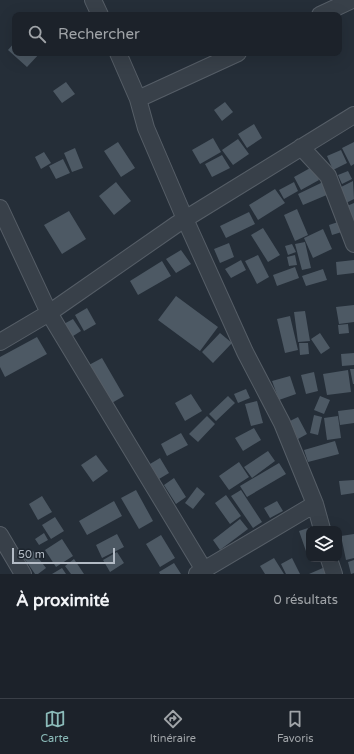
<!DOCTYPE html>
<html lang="fr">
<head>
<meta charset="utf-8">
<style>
	body { margin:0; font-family:"Varela Round",sans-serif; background:#252a32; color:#f1f3f6 }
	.controls { position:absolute; right:12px; bottom:12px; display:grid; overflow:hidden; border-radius:8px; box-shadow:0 4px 16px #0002 }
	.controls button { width:36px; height:36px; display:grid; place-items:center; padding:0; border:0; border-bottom:1px solid #3a3f47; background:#1c222a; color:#f1f3f6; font:20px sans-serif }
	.scale { position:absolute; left:12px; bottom:10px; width:103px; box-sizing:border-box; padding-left:4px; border:2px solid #b3bbc5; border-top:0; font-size:11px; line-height:14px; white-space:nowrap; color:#b3bbc5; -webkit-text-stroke:3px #1d252e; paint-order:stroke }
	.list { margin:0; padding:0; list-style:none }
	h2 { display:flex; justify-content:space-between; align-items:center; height:52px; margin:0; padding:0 16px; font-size:17px }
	h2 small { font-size:13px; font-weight:400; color:#a0a4a8 }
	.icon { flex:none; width:22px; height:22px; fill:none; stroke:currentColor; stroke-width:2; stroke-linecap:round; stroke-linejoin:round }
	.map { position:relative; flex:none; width:354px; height:574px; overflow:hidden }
	.search { position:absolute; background:#1c222a; box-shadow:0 4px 16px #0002; left:12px; right:12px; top:12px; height:44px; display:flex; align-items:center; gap:10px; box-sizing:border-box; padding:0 14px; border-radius:8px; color:#a0a4a8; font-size:15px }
	.sheet { height:124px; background:#1c222a }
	nav { display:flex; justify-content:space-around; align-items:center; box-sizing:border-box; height:56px; border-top:1px solid #3a3f47; background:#1c222a; font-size:11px; color:#a0a4a8 }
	nav a { display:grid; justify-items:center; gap:2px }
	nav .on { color:#8bbbb9 }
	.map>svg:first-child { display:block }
	.building { fill:#4d5964 }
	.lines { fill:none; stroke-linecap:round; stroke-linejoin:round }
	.street-casing { stroke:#565e67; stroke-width:18 }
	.street { stroke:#384049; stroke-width:16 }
</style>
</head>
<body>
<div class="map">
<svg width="354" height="574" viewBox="0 0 354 574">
	<rect width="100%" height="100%" fill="#252e38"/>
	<!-- building -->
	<path class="building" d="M 15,42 L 15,53 L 40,53 L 27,67 L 8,50 Z
		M 66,82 L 75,94 L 62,103 L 53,91 Z
		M 225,102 L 233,112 L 222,121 L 214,110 Z
		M 254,124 L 262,138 L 247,148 L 238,134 Z
		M 213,138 L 221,152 L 200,164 L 192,150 Z
		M 238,139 L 249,154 L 233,165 L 222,150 Z
		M 118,142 L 135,168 L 121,177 L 104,151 Z
		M 354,142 L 354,164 L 351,166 L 342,148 Z
		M 75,148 L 83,168 L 72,172 L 64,153 Z
		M 341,150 L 347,163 L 333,170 L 327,156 Z
		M 44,152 L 51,163 L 41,169 L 35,157 Z
		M 222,155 L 230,168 L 212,177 L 205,164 Z
		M 63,159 L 70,173 L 56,179 L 49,166 Z
		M 312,167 L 319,180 L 301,190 L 294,177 Z
		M 348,171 L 352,179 L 342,184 L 338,175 Z
		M 353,181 L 354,199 L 346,203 L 339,188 Z
		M 116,182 L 131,201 L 114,215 L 99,196 Z
		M 294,182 L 298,191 L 284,199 L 279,190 Z
		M 323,182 L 329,194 L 303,205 L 298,194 Z
		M 275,189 L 285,203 L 258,220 L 249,205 Z
		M 354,203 L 354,221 L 347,206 Z
		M 297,209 L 308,235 L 295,241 L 284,215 Z
		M 69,211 L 86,239 L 62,254 L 44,225 Z
		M 249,212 L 255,224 L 226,238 L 220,226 Z
		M 341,221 L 345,231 L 332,235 L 329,225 Z
		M 263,228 L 280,255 L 268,262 L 251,235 Z
		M 323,229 L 332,249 L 313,258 L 304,238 Z
		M 305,242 L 311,268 L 302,270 L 295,244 Z
		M 229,243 L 234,257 L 220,263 L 214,249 Z
		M 292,244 L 296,252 L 288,255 L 285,246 Z
		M 181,250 L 191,264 L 176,273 L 166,259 Z
		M 258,255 L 269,277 L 257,284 L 245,261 Z
		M 295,255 L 297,265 L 289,266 L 287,257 Z
		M 241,260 L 246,270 L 231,278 L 225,269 Z
		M 354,260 L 354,273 L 337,275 L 336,262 Z
		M 162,261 L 171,276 L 138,295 L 130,281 Z
		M 295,267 L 299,278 L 277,286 L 273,275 Z
		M 323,269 L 327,280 L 306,286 L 302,276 Z
		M 176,296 L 218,327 L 200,351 L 158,320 Z
		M 354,305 L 354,322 L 339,324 L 336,307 Z
		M 87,308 L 96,324 L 84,331 L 75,315 Z
		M 305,311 L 310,341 L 298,342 L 294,312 Z
		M 290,316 L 298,350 L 285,353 L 277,319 Z
		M 73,319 L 81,331 L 70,338 L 62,325 Z
		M 348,324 L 349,333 L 339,334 L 338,325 Z
		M 220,333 L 232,343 L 213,363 L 202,352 Z
		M 320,333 L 330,348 L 321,354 L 311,339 Z
		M 37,337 L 47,354 L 5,377 L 0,367 L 0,357 Z
		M 299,343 L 308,343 L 309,354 L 300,355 Z
		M 354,353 L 354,365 L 342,366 L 341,354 Z
		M 102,358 L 124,396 L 110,404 L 87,366 Z
		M 350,369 L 354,369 L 354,384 L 353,384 Z
		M 348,370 L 351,392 L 327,395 L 323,374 Z
		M 314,372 L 318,391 L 306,394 L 301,375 Z
		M 290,376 L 296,394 L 279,400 L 272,381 Z
		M 246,389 L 250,398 L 238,403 L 234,394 Z
		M 191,394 L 202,411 L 185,421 L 175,403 Z
		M 228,396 L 235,403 L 216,421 L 209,414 Z
		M 320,396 L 330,400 L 324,414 L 314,410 Z
		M 257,401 L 263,423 L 251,426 L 245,404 Z
		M 354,409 L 354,423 L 340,425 L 338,411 Z
		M 314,415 L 322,417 L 318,435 L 310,433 Z
		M 207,416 L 215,424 L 198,442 L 189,434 Z
		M 338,416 L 341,438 L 327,440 L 324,418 Z
		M 298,417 L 307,434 L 298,439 L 290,421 Z
		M 254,428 L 261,440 L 243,451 L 235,438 Z
		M 181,433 L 188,445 L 167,456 L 161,444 Z
		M 335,441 L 339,454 L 308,462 L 304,450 Z
		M 268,451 L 275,461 L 252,478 L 244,467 Z
		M 96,455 L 108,471 L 93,482 L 81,465 Z
		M 160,458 L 169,473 L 159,479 L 150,464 Z
		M 239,462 L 249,477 L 229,490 L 219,476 Z
		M 279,463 L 286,474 L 247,497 L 240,486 Z
		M 174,478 L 186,497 L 176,504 L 164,485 Z
		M 354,480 L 354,493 L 341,495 L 339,481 Z
		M 197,487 L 205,494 L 193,509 L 185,503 Z
		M 136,490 L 153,521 L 139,529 L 121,498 Z
		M 241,490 L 262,522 L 253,528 L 231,496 Z
		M 226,495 L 241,516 L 230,524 L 215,503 Z
		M 42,496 L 52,512 L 38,520 L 29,504 Z
		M 114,501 L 122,516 L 87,535 L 79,521 Z
		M 277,501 L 283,511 L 270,518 L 264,508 Z
		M 55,517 L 64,531 L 51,539 L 42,525 Z
		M 240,519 L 248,529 L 220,550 L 213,540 Z
		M 311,527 L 312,529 L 309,529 L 309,554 L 307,554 L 299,531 Z
		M 44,533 L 48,540 L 39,545 L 35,539 Z
		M 117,534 L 124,547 L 102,558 L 96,545 Z
		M 354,534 L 354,558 L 346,560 L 341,536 Z
		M 161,535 L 175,558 L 160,567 L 146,544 Z
		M 62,539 L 73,556 L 56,567 L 45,550 Z
		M 33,551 L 46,568 L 38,574 L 35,574 L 24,558 Z
		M 117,552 L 124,563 L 110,572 L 103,560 Z
		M 274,558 L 284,574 L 265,574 L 260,566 Z
		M 292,558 L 300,574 L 286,574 L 281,564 Z
		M 74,559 L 84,574 L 71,574 L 65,566 Z
		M 354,560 L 354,573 L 351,574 L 348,562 Z
		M 174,563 L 181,574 L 160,574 L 159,572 Z
		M 325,567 L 329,574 L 309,574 Z
		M 62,568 L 66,574 L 52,574 Z"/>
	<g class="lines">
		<defs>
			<path id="street" d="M 93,0 L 100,15
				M 320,15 L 352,0
				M 118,53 L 138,99 L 146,128 L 185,219 L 245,352 L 282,423 L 315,504 L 322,529
				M 138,99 L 238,53
				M 301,147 L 328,176 L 354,244
				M 0,208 L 49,313 L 204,570
				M 0,342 L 49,313 L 177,224 L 354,115
				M 0,535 L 23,574
				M 329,559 L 334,574
				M 197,574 L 315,504"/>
		</defs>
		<!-- street casing -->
		<use href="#street" class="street-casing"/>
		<!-- street -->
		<use href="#street" class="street"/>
	</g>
</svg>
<div class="controls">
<button><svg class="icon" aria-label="layers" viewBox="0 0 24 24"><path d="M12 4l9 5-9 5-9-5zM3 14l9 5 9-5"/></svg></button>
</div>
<div class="scale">50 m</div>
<div class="search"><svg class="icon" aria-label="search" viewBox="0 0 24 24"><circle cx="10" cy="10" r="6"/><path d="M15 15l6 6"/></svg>Rechercher</div>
</div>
<section class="sheet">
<h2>À proximité<small>0 résultats</small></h2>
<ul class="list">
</ul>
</section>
<nav>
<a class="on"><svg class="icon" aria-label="map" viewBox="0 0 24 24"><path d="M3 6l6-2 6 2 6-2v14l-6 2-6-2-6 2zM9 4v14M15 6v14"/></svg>Carte</a>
<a><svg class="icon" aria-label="directions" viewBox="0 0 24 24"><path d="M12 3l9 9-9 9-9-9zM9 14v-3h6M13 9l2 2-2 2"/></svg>Itinéraire</a>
<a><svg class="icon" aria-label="saved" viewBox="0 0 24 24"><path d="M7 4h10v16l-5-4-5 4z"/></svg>Favoris</a>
</nav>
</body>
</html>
